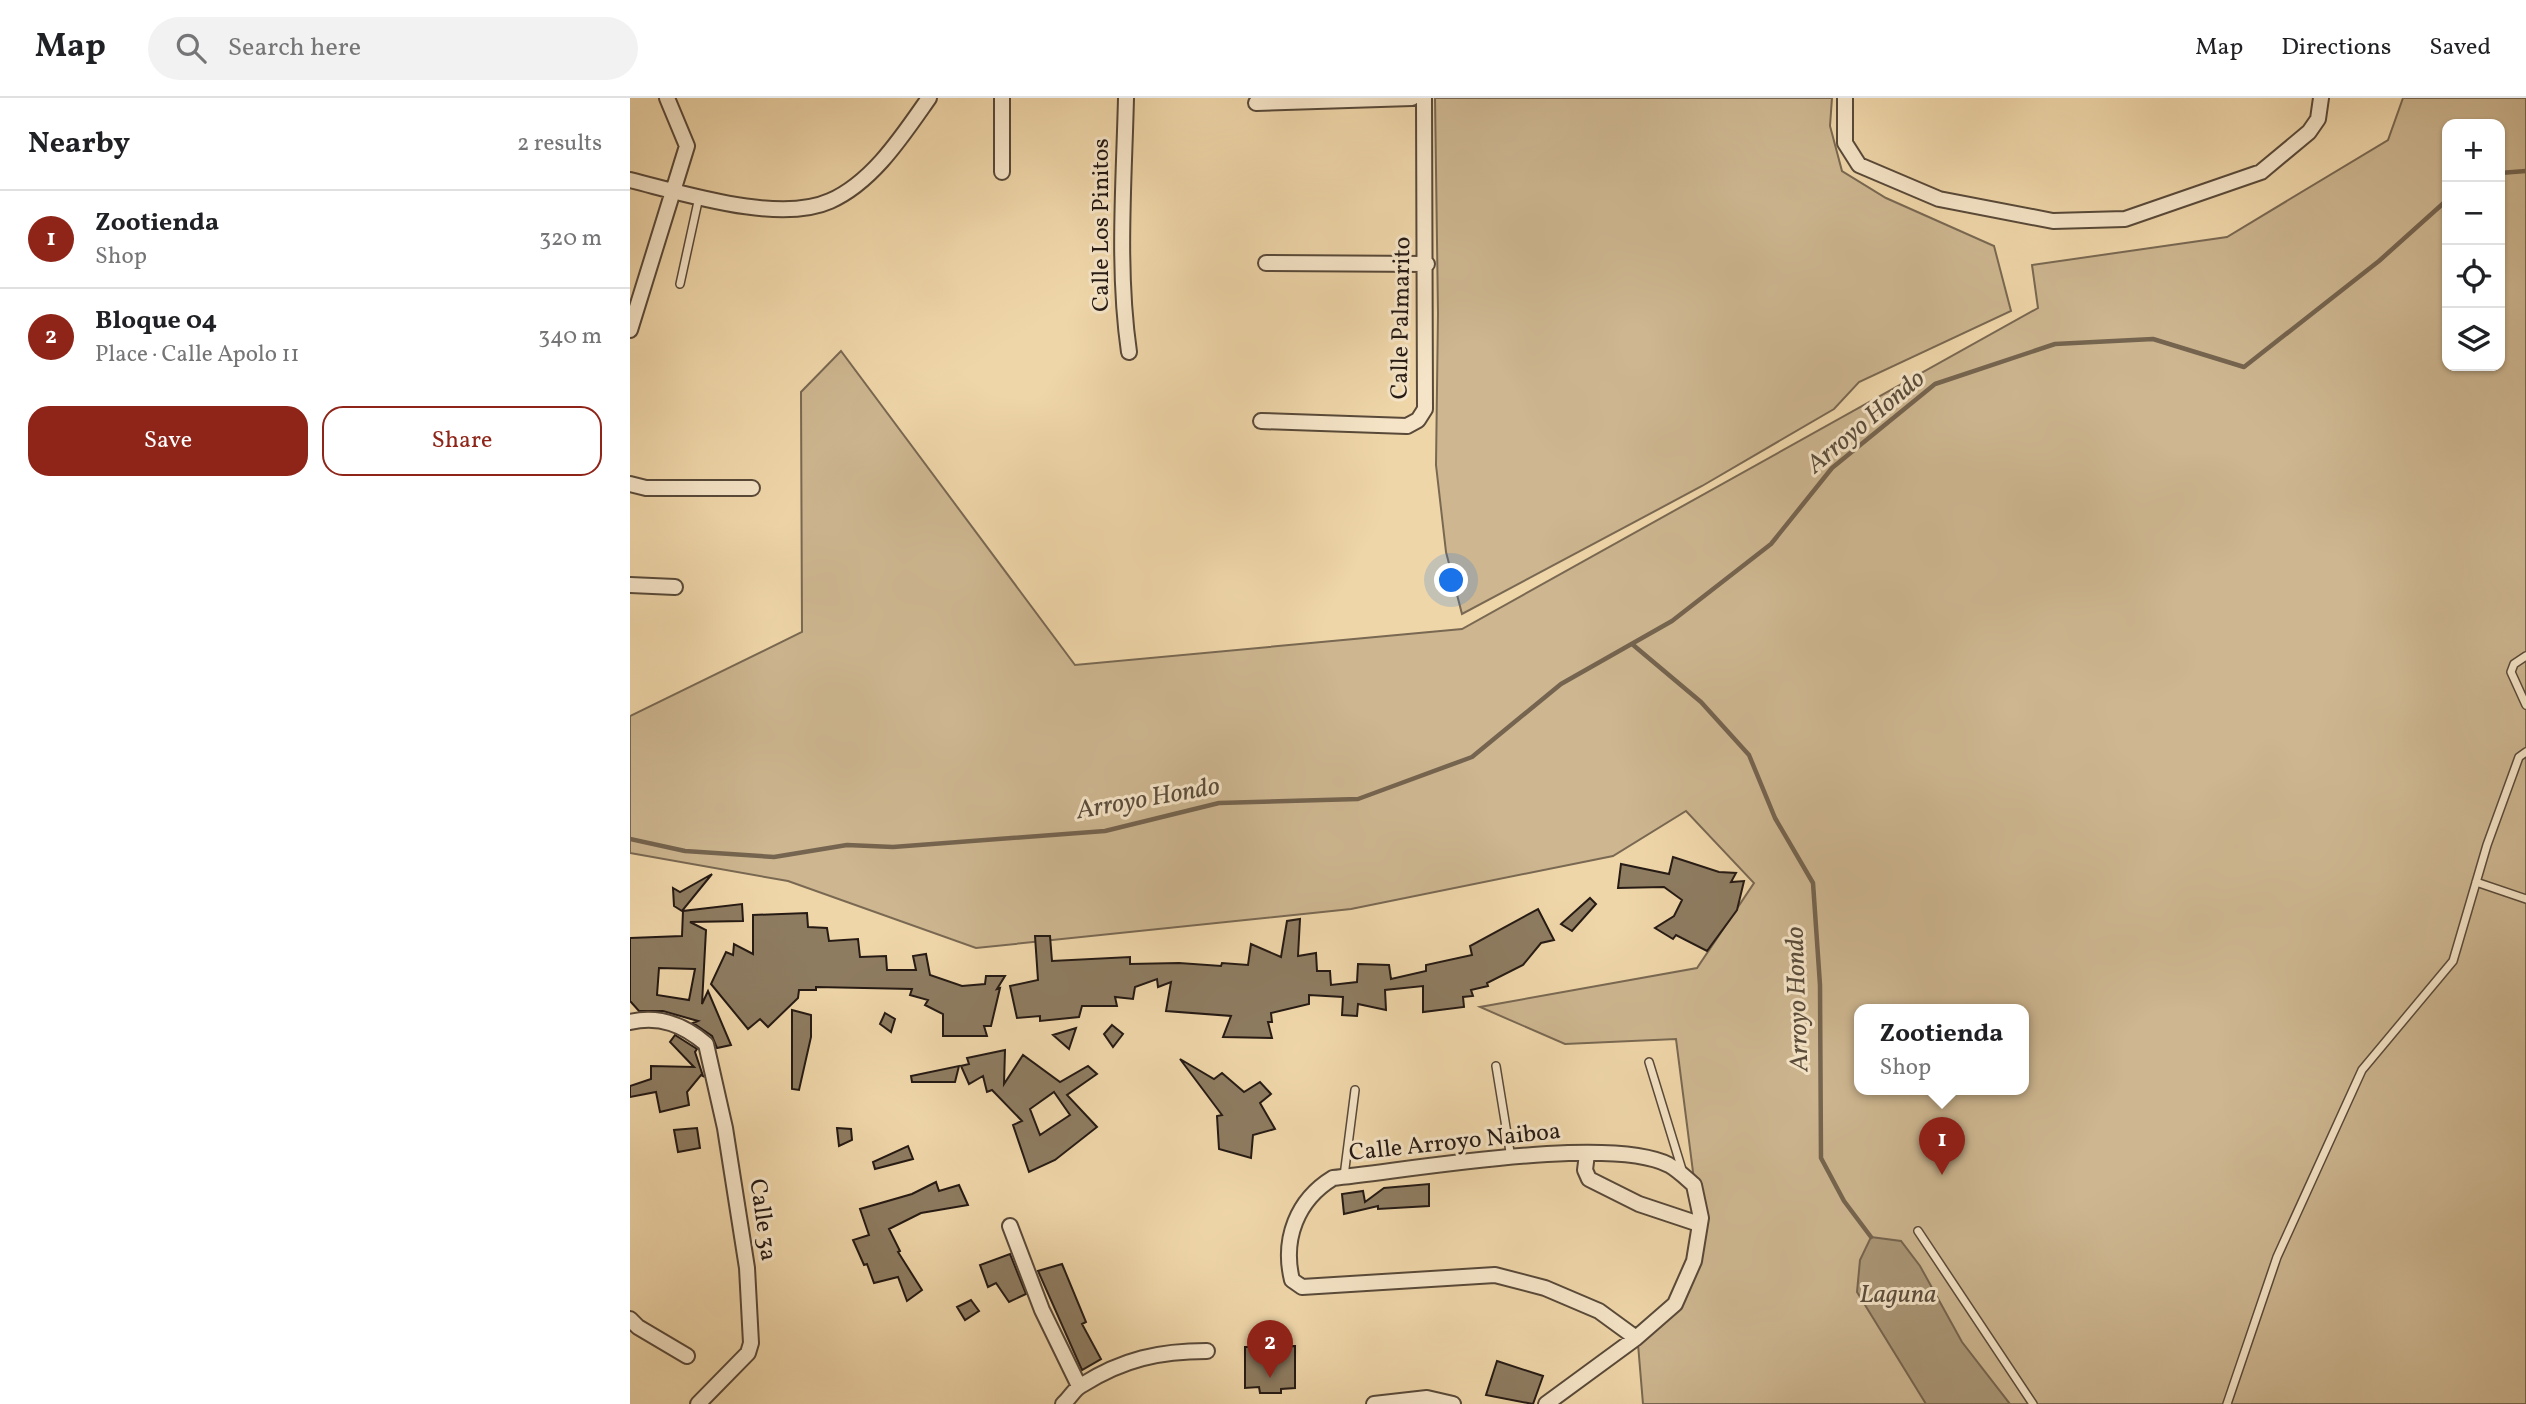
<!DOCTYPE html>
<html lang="en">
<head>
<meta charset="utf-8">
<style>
	body { margin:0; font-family:Vollkorn,serif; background:#f2f2f2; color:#202124 }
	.controls { position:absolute; right:21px; top:21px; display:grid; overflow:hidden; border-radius:14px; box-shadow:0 2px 5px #0004 }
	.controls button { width:63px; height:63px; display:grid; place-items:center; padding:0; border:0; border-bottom:2px solid #e0e0e0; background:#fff; color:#202124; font:35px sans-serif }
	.you { position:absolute; left:822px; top:483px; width:24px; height:24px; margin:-18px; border:5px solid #fff; border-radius:50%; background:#1a73e8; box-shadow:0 0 0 10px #1a73e833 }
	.badge { display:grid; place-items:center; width:46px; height:46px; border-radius:50%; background:#8f2418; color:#fff; font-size:23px; font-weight:700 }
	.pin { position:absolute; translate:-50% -58px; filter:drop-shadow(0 2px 4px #0008) }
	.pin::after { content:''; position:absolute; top:37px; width:24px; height:21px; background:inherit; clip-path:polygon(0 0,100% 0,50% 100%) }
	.popup { position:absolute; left:1224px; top:906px; width:175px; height:91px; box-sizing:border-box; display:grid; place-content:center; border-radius:14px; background:#fff; filter:drop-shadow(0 2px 5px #0005); font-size:23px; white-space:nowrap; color:#757577 }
	.popup b { font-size:26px; color:#202124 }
	.popup::after { content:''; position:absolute; left:50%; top:100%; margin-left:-14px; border:14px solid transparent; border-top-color:#fff }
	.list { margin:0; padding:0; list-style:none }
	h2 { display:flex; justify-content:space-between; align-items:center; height:91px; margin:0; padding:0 28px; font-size:30px }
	h2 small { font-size:23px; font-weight:400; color:#757577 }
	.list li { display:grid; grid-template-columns:46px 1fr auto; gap:21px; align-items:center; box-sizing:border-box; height:98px; padding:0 28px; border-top:2px solid #e0e0e0 }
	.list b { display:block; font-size:26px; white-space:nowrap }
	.list p { margin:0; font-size:23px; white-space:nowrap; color:#757577 }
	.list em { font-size:23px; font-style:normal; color:#757577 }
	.actions { display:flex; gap:14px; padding:21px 28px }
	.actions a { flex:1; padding:16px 0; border:2px solid #8f2418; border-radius:21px; text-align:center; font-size:24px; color:#8f2418 }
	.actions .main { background:#8f2418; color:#fff }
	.icon { flex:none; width:38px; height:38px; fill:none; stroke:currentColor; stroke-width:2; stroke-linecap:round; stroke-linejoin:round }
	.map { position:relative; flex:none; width:1896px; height:1306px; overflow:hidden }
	header { display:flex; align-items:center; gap:42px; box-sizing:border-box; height:98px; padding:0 35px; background:#fff; border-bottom:2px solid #e0e0e0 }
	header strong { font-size:33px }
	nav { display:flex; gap:38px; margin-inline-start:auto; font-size:24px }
	.search { width:490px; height:63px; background:#f2f2f2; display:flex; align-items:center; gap:18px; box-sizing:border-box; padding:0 24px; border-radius:38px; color:#757577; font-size:26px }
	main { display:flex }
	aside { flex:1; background:#fff }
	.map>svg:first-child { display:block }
	.green { fill:#cdb690; stroke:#796852; stroke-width:2; fill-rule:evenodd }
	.water { fill:#aa9676; stroke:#75644f; stroke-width:2 }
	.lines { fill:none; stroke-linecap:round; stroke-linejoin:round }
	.stream { stroke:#75644f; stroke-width:4.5 }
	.building { fill:#8e7c61; stroke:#251a14; stroke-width:2; fill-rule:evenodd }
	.service-casing { stroke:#584939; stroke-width:10 }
	.minor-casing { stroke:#584939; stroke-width:18 }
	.service { stroke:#f5e4c7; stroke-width:7 }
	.minor { stroke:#f5e4c7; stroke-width:14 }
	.labels { text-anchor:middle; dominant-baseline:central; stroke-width:6; stroke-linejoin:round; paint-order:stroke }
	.street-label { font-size:24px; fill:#251a14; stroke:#f5e4c7 }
	.water-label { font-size:26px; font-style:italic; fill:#5a4c3b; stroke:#f5e4c7 }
</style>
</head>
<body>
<header>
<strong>Map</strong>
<div class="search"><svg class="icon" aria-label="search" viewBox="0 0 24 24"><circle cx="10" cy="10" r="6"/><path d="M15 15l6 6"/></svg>Search here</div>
<nav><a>Map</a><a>Directions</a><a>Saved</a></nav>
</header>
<main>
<aside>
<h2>Nearby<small>2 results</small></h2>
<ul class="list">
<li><span class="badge">1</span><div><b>Zootienda</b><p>Shop</p></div><em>320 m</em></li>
<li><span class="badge">2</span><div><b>Bloque 04</b><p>Place · Calle Apolo 11</p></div><em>340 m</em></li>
</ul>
<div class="actions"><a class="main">Save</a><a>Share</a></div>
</aside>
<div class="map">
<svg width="1896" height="1306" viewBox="0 0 1896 1306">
	<rect width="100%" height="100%" fill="#efd6a9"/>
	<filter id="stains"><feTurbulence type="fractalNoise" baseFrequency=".00286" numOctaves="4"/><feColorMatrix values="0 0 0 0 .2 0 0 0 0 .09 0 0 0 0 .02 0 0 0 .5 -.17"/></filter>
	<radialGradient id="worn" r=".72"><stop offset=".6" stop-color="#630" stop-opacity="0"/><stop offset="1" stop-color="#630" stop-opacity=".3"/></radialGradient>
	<!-- green -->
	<path class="green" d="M 805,0 L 1202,0 L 1200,28 L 1212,73 L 1256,100 L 1364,148 L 1381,213 L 1229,284 L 1204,311 L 1072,388 L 832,516 L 816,454 L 806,367 L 808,215 Z
		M 1773,0 L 1896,0 L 1896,1306 L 1013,1306 L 1008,1246 L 1073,1152 L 1046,941 L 935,946 L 850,909 L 1067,870 L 1124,785 L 1056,713 L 983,758 L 721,811 L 346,850 L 158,783 L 0,755 L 0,618 L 172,534 L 171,294 L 211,253 L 445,567 L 832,531 L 1408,210 L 1402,167 L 1597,139 L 1758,42 ZM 1817,26 L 1870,26 L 1870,268 L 1817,268 ZM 1230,911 L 1394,911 L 1394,991 L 1230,991 Z"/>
	<!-- water -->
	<path class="water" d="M 1241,1139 L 1271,1143 L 1290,1168 L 1332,1244 L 1380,1306 L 1296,1306 L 1227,1194 L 1230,1162 Z"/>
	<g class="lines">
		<!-- stream -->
		<path class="stream" d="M 1870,75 L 1896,73
			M 1002,546 L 1071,604 L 1119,657 L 1145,720 L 1183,785 L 1190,887 L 1191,1060 L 1214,1103 L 1241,1139
			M 0,741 L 55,753 L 144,759 L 217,747 L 263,749 L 475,733 L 589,705 L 728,701 L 842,659 L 931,586 L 1042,523 L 1141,446 L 1202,370 L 1305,286 L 1425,246 L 1523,241 L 1614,269 L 1749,163 L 1817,102"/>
	</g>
	<!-- building -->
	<path class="building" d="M 1043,759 L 1089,774 L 1106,775 L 1101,784 L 1114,783 L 1107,812 L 1077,853 L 1046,837 L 1043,841 L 1025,830 L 1044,818 L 1052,802 L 1034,789 L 988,790 L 991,766 L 1039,776 Z
		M 82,776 L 52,813 L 44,808 L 43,790 L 50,794 Z
		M 960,800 L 966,806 L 942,833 L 931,826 Z
		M 112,806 L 113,823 L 60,824 L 76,832 L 72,906 L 78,893 L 101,947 L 87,950 L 82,938 L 63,925 L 68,923 L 33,913 L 9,913 L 0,903 L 0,840 L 52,838 L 53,813 ZM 29,870 L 65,871 L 59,902 L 27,897 Z
		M 908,811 L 924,842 L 911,845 L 893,867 L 857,885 L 858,888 L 841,892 L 843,898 L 833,899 L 834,909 L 793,914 L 793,888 L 755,892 L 756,912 L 728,906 L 727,918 L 712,917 L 713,899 L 679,897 L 679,906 L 641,915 L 642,924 L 638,924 L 642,940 L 593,939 L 601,918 L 536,913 L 541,884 L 528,889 L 527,881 L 505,889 L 503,901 L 485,899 L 487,908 L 452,908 L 449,919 L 410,923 L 410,918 L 387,920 L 380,888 L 408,882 L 405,838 L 420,838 L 422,863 L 500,859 L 500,866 L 549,865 L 591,868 L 592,865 L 618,867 L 621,846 L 651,859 L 657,823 L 670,821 L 668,858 L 686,855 L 687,873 L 700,873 L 701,887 L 727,884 L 728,866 L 759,867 L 761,881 L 796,873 L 796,867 L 842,857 L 840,848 Z
		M 177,815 L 178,829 L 197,830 L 199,843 L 228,841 L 230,859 L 256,858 L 257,872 L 286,872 L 283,858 L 296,856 L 300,877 L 332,888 L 355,886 L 356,878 L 375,878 L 367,891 L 370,890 L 361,928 L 354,928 L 357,938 L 313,938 L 313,916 L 295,907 L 298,902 L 280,897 L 282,891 L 186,889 L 186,892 L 169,892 L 168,900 L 138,929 L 130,921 L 118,931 L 81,886 L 96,854 L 103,857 L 104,846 L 123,856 L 123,817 Z
		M 162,912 L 181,917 L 181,939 L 169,992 L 162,991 Z
		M 255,915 L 265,921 L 261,934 L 250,926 Z
		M 482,927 L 493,936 L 483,949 L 474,936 Z
		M 446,930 L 439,951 L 423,937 Z
		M 45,937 L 67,951 L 65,954 L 73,978 L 71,977 L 57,994 L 59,1007 L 30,1014 L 26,994 L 0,999 L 0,988 L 21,981 L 21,968 L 64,969 L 40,944 Z
		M 375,952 L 374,986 L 393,957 L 430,984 L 458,968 L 467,976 L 437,997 L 467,1029 L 425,1062 L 399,1074 L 383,1027 L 392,1023 L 362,992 L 357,994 L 353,978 L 339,986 L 331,968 L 339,966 L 337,960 ZM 424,994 L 440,1017 L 410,1037 L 400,1011 Z
		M 550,961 L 584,981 L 592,975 L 614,994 L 630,984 L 641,996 L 630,1005 L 645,1031 L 623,1037 L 621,1060 L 589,1051 L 587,1018 L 592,1017 Z
		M 329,968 L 325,984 L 282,984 L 281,978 Z
		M 67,1030 L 70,1050 L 48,1054 L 44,1032 Z
		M 207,1030 L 221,1031 L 222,1042 L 209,1048 Z
		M 278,1048 L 283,1061 L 245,1071 L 243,1064 Z
		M 306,1084 L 309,1093 L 329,1087 L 338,1107 L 291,1115 L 259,1131 L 270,1153 L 268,1154 L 292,1192 L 277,1203 L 268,1179 L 244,1185 L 237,1166 L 234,1167 L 223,1142 L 239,1137 L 230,1111 L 282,1096 Z
		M 799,1086 L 799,1108 L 748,1111 L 748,1108 L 714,1116 L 712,1096 L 733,1093 L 735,1104 L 754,1090 Z
		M 380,1156 L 396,1196 L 379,1204 L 366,1185 L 358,1189 L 350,1167 Z
		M 432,1166 L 456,1224 L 452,1226 L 471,1261 L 452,1272 L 408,1173 Z
		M 341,1202 L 349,1213 L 335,1222 L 327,1209 Z
		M 665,1248 L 665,1290 L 651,1291 L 651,1295 L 630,1295 L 629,1289 L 615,1290 L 615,1249 Z
		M 867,1263 L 913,1278 L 903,1306 L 856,1297 Z"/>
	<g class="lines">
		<defs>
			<path id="service" d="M 50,186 L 69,99
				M 1896,558 L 1884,566 L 1881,574 L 1896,607
				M 1846,784 L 1896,801
				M 1019,964 L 1053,1075
				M 866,968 L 881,1060
				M 714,1078 L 725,992
				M 1288,1133 L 1403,1306
				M 1597,1306 L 1647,1159 L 1732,972 L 1823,863 L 1857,747 L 1889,659 L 1896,654"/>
			<path id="minor" d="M 372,0 L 372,74
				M 496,0 C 494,84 487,171 499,254
				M 1215,0 L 1215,45 L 1229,67 L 1309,101 L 1423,123 L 1495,121 L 1631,74 L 1679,34 L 1688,21 L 1691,0
				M 626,5 L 782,0
				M 0,82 C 53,95 149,126 200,103 C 243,84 273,37 299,0
				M 636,165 L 797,166
				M 0,232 L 57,48 L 37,0
				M 631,323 L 777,328 L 788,322 L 795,311 L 794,0
				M 0,386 L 16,390 L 122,390
				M 0,487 L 45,489
				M 0,924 C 30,917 54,927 76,946 L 95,1030 L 117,1170 L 121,1245 L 118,1255 L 68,1306
				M 957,1056 L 955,1072 L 959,1081 L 1009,1106 L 1069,1126
				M 380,1128 L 412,1212 L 449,1288
				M 0,1221 L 8,1229 L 57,1258
				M 433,1306 C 440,1300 444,1291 452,1287 C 493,1261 530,1253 577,1253
				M 744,1306 L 797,1300 L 823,1306
				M 916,1306 L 1006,1240 L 1045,1206 L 1064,1163 L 1071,1120 L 1064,1087 C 1056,1080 1048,1072 1039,1067 C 979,1036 776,1073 703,1080 C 667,1102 652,1141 662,1182 L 672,1189 L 865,1177 L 915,1190 L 969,1213 L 1006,1240"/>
		</defs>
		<!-- service casing -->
		<use href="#service" class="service-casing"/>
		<!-- minor casing -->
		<use href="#minor" class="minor-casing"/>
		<!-- service -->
		<use href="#service" class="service"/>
		<!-- minor -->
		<use href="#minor" class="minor"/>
	</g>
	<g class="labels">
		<!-- street labels -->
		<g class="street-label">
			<text transform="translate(472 127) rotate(-90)">Calle Los Pinitos</text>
			<text transform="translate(772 220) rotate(-89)">Calle Palmarito</text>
			<text transform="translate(825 1045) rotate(-6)">Calle Arroyo Naiboa</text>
			<text transform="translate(132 1122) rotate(82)">Calle 3a</text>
		</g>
		<!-- water labels -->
		<g class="water-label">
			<text transform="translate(1236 324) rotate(-40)">Arroyo Hondo</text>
			<text transform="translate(518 701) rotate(-10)">Arroyo Hondo</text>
			<text transform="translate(1168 901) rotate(-92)">Arroyo Hondo</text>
			<text x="1268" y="1197">Laguna</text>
		</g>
	</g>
	<rect width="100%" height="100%" filter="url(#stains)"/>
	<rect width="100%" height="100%" fill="url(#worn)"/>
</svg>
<div class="controls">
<button>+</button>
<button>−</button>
<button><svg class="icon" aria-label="locate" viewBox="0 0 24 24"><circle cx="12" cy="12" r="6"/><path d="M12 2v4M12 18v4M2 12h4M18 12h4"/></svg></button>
<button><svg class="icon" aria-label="layers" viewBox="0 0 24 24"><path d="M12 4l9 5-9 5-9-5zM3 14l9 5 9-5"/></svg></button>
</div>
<div class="you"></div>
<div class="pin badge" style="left:1312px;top:1077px">1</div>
<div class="popup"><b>Zootienda</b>Shop</div>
<div class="pin badge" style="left:640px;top:1280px">2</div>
</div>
</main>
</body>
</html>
